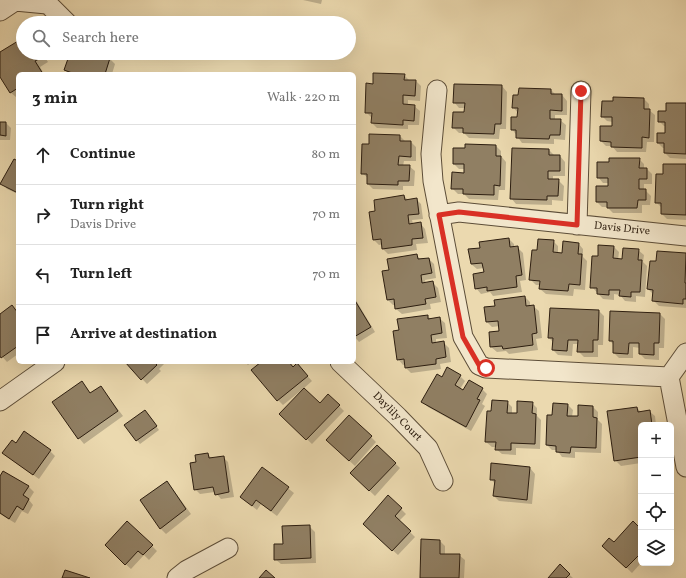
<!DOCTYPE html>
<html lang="en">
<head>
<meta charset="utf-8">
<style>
	body { margin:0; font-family:Vollkorn,serif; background:#f6f6f6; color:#222 }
	.controls { position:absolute; right:12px; bottom:12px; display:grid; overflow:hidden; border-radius:6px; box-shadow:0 4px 16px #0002 }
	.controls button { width:36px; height:36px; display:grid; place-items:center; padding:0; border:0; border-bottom:1px solid #e0e0e0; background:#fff; color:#222; font:20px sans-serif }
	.stop { position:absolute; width:12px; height:12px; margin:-9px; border:3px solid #d93025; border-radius:50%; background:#fff }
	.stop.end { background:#d93025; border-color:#fff; box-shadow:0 1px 4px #0008 }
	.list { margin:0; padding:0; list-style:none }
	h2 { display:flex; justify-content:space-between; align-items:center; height:52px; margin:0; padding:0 16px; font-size:17px }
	h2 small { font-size:13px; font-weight:400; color:#767676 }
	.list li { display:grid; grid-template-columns:26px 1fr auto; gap:12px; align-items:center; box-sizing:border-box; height:60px; padding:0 16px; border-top:1px solid #e0e0e0 }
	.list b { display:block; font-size:15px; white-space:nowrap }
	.list p { margin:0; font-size:13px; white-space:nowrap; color:#767676 }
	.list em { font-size:13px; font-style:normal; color:#767676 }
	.icon { flex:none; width:22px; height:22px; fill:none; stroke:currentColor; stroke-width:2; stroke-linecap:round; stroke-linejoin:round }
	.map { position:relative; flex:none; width:686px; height:578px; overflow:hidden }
	.search { position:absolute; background:#fff; box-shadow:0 4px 16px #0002; left:16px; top:16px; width:340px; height:44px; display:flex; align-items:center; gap:10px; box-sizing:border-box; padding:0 14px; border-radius:22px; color:#767676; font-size:15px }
	.panel { position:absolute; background:#fff; box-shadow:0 4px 16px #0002; left:16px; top:72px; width:340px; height:292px; border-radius:6px }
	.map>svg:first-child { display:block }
	.shadow { fill:#0003 }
	.building { fill:#907f63; stroke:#2d1e10 }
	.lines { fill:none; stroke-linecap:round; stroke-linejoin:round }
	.minor-casing { stroke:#5c4d38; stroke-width:21 }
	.minor { stroke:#f2e6cb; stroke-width:19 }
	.route { stroke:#d93025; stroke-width:5 }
	.labels { text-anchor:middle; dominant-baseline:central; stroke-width:3.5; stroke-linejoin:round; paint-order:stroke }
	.street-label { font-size:11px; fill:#2d1e10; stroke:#f2e6cb }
</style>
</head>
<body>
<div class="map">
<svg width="686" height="578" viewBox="0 0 686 578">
	<rect width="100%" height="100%" fill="#ebd9af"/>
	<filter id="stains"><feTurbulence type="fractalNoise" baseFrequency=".005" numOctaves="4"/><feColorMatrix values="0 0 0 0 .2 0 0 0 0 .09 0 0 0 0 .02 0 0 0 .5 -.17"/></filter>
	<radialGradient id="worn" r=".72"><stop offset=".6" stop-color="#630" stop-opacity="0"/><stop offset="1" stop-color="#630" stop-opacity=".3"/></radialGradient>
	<!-- shadow -->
	<path class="shadow" d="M 303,0 L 322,0 L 321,4 Z
		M 23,39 L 23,53 L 42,53 L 48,62 L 40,67 L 44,74 L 18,74 L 18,96 L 16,97 L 10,92 L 0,75 L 0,53 Z
		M 71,53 L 93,53 L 110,59 L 115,64 L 112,74 L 69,74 L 65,70 Z
		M 404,75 L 410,81 L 416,81 L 421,86 L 420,101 L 408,100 L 408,106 L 414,106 L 420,111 L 419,125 L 408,125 L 408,129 L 377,128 L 372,123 L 372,118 L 366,112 L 374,85 Z
		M 502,86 L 507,92 L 506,129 L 500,129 L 499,139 L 469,138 L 464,133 L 459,133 L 453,127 L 465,113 L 465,108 L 459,108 L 454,102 Z
		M 551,90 L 556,95 L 562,95 L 567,101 L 567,115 L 555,115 L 555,120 L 560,120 L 566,125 L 565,140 L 554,139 L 554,144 L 522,143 L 512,129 L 518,118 L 518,113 L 513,107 Z
		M 644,99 L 649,104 L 649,110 L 655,115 L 654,142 L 647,142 L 646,152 L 617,152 L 612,146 L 606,146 L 601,141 L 613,127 L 613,122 L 607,121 L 602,116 Z
		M 686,104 L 686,159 L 670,158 L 665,153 L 665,148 L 663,148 L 658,143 L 666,134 L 666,126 L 664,126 L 659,121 L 667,112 Z
		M 0,123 L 6,123 L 11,128 L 10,140 L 0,140 Z
		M 400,136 L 406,142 L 411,142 L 416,147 L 416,161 L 404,161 L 403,166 L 409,166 L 415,171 L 414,186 L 403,186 L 403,190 L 373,189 L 368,184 L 368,178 L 362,173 L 370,145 Z
		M 496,146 L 501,151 L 501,156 L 506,162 L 505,190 L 499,190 L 498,200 L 469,199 L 464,194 L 458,194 L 452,188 L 465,174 L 465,169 L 459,169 L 454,164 Z
		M 549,150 L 554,155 L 560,156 L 565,162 L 565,176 L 553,176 L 553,180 L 558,180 L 564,186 L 563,201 L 552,200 L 552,205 L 516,204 L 511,198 Z
		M 639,159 L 644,164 L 644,169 L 647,169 L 652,174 L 652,184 L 644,184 L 644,190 L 645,190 L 651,196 L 650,205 L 642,205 L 642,213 L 613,213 L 607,207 L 602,207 L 597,202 L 609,187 L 609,183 L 603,183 L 598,177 Z
		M 18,162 L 18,194 L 7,189 L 2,183 Z
		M 686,165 L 686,220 L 667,219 L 662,214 L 662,208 L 656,202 L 664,175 Z
		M 404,196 L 408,200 L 416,199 L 421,204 L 423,219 L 412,220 L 413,224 L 420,223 L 425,229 L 428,243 L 416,244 L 417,250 L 388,254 L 383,249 L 383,244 L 379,245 L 374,240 Z
		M 509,239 L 514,244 L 514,248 L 517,247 L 523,253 L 526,280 L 520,281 L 522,292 L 493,296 L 490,292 L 481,294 L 476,288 L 485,273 L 484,268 L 477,269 L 471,264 L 469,250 L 481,249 Z
		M 553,241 L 558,246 L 558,253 L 563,254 L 578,243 L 583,249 L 583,257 L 587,261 L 585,290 L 574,289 L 573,296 L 546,294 L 540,289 L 541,285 L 536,285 L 531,280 L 538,251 Z
		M 614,247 L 619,252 L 618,260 L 623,260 L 638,250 L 644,255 L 643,262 L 647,266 L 645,297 L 636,296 L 636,302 L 625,301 L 620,295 L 614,294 L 614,300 L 603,299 L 592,287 L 599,257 Z
		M 658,252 L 686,254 L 686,308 L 659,306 L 653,300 L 654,295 L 648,289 L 657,262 Z
		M 417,256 L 421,260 L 429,259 L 434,264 L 436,278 L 425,280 L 426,284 L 433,283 L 438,288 L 441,302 L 430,304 L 431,309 L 402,314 L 396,309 L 396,305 L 393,305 L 388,300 L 390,271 Z
		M 354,297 L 375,332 L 359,342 L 354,336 Z
		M 525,297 L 530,302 L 530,306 L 533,306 L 539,311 L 542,338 L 536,339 L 538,350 L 509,354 L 506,351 L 497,352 L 491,347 L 500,332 L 500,326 L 492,327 L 487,322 L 496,307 Z
		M 599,311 L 604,316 L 603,345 L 598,345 L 598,357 L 584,357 L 578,351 L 579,344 L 573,344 L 572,356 L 558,355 L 553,350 L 553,342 L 549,338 Z
		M 18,313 L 18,354 L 7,362 L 0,354 L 0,315 Z
		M 660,314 L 665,319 L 664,348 L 659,348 L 659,360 L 645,359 L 640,354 L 640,348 L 633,347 L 633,358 L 619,358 L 614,353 L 614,345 L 610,341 Z
		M 427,316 L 431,319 L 439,318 L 445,323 L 447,338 L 436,339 L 436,344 L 444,343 L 449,348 L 451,362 L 440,364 L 441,369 L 411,373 L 406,368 L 406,364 L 403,365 L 398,359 L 400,331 Z
		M 126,362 L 166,362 L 159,369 L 161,371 L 147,384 Z
		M 245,362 L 251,362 L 248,365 Z
		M 263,362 L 289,362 L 294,368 L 302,370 L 312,381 L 303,389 L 320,404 L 328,395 L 344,411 L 312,444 L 281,414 L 304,390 L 303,389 L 283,405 L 278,400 Z
		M 460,376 L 465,381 L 460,389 L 464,391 L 482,389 L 487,394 L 482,404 L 485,406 L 471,431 L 428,407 L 423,402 L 442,378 Z
		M 101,387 L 123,416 L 84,444 L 79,438 L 53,403 L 87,388 L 91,394 Z
		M 507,402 L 512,407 L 512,414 L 518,415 L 532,403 L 537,408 L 537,416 L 541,420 L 540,449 L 516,448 L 516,455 L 502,454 L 496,449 L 497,447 L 492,447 L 486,442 L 492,413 Z
		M 568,405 L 573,410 L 572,417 L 579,417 L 593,407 L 598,412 L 598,420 L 602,424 L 601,453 L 575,452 L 575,458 L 562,457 L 557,450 L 552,450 L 547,445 L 553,416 Z
		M 637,408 L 641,412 L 649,411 L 655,416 L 656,425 L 641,425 L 641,463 L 621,466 L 615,460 Z
		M 148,415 L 159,430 L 140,444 L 137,440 Z
		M 371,437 L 376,442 L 355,466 L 332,445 Z
		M 16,444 L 50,451 L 55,456 L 39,479 L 9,458 L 4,453 Z
		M 377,446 L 400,468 L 375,496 L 351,473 Z
		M 208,454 L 212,459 L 223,457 L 228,462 L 234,497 L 221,499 L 215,492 L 200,494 L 195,489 L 197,463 Z
		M 262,468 L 294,493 L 277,516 L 261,504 L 257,510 L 241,497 Z
		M 530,468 L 535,474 L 532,504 L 499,501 L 494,496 L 495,484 L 491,479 Z
		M 0,478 L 28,486 L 34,492 L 29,500 L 33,505 L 28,514 L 22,511 L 15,523 L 0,514 Z
		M 167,482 L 172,488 L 191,514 L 166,534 L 161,529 L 141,500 Z
		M 401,509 L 406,514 L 399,521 L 415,537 L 398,555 L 369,529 Z
		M 309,526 L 315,532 L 316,563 L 281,564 L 275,559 L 284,545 Z
		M 641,530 L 641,563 L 632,573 L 609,551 L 614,544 Z
		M 440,541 L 445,546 L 445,555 L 459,555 L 465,560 L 464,578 L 421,578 Z
		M 152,546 L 157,551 L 149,560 L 144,555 L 131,569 L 111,551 Z
		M 560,566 L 573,578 L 549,578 Z"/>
	<!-- building -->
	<path class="building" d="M 23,38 L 23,53 L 41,53 L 43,57 L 35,61 L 43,74 L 18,74 L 18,88 L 10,93 L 0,77 L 0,52 Z
		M 70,53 L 96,53 L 110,58 L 105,74 L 75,74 L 64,70 Z
		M 373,73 L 405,74 L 404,80 L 416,80 L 415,96 L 403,95 L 403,104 L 415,105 L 414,121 L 403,120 L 403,125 L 371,123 L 372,113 L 365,113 L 366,83 L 373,84 Z
		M 454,84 L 502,85 L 501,124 L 495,124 L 494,134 L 463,133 L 463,128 L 452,128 L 453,112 L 464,112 L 465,103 L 453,103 Z
		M 519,88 L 551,89 L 551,94 L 562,94 L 562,111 L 550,110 L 550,119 L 561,119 L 560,135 L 550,135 L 549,139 L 516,138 L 516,130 L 511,130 L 511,117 L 517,117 L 518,108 L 512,108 L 513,95 L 518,95 Z
		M 613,97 L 644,98 L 644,109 L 650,109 L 649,138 L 642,137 L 642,148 L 611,147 L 611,142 L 600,141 L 600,126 L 612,126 L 612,117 L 601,117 L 602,101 L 613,101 Z
		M 666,103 L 686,103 L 686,154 L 664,153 L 664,143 L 657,143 L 657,133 L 665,133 L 665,122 L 658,122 L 658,111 L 666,111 Z
		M 0,122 L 6,122 L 6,136 L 0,135 Z
		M 369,134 L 400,135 L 400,141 L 411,141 L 411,157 L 399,156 L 398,165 L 410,165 L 409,181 L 398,181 L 398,185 L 367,184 L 367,174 L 361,174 L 362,144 L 369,144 Z
		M 465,144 L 496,145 L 496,156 L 501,156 L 500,186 L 494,185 L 494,195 L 463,194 L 463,189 L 451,189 L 452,172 L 464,173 L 464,164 L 453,164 L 453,148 L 465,148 Z
		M 512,148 L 549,149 L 549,155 L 560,155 L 560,171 L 548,171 L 548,179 L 559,179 L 558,196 L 547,196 L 547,200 L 510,199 Z
		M 609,158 L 640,158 L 639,168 L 647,168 L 647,179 L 639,179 L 639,189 L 646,189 L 646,200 L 638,200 L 637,208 L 607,208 L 607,202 L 596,202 L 596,186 L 608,186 L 608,178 L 597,178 L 597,162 L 609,162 Z
		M 14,159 L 18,161 L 18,193 L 0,184 Z
		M 663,164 L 686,164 L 686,215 L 661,214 L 661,203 L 655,203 L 656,174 L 663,174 Z
		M 404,195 L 405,200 L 417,198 L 419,214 L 408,215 L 409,224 L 421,222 L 423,238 L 412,239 L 412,245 L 382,249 L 381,239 L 373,240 L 369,212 L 375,211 L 374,200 Z
		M 509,238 L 510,247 L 518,246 L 522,275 L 516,276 L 517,287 L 487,291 L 487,287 L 475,289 L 473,274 L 484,272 L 482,263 L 471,264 L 468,249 L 480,248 L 479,242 Z
		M 538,239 L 554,240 L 553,252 L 562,253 L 563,241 L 579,243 L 578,254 L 582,254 L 580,285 L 569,284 L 568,291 L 539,289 L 540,281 L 529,280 L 532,250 L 537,250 Z
		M 598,245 L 614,246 L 613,258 L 622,259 L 623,248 L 639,249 L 638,260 L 642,260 L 640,292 L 631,292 L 631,297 L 619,296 L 620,290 L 609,290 L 609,295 L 597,294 L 597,288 L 590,288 L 592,256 L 598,256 Z
		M 657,251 L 686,253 L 685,283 L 686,283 L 686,299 L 683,299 L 683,304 L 652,301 L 653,290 L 647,289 L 650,261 L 656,261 Z
		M 417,254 L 418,259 L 429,258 L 432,273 L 421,275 L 422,283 L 433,281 L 436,297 L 425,299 L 426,304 L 395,309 L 394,299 L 387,300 L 382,271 L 389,270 L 387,259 Z
		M 525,296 L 526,306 L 534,305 L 537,333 L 532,334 L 533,345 L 503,349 L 502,346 L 490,347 L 489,332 L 499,331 L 498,321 L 486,322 L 484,307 L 495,306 L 494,300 Z
		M 354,299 L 371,327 L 354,337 Z
		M 12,305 L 18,313 L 18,346 L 1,358 L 0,356 L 0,314 Z
		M 550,308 L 599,310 L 598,340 L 593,340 L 593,352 L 577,352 L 578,340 L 568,340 L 567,351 L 552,350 L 553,338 L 548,338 Z
		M 610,311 L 660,313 L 659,343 L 654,343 L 654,355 L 639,354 L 639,343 L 629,343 L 628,354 L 613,353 L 613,341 L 609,341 Z
		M 428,315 L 428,319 L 440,317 L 442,333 L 431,335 L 432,343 L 444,341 L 446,357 L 436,359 L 436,364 L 405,368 L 404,359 L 397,360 L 393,331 L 399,330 L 397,319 Z
		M 125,362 L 156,362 L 155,363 L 157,365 L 141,380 Z
		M 261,362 L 289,362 L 293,367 L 297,363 L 308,376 L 277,401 L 251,370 Z
		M 447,367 L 461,375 L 455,385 L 463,390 L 469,380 L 483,388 L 477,399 L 480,400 L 466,427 L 421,402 L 437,374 L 442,377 Z
		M 82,381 L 90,393 L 101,386 L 118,411 L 78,439 L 52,402 Z
		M 304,388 L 320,403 L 328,394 L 340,405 L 306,440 L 279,414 Z
		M 492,400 L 508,401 L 507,413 L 517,413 L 517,401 L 533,402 L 532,413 L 536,414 L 535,444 L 511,443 L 511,450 L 495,450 L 496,442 L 485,442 L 487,411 L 491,411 Z
		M 553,403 L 568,404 L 567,416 L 578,416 L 578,405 L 593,406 L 593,417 L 597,418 L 596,448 L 571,447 L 570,453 L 556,452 L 556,446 L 546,445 L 547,415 L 552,415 Z
		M 637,407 L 638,412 L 650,410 L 652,425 L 641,425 L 640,427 L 641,457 L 614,461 L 607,411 Z
		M 145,410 L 157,426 L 136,441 L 124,425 Z
		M 349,415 L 372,436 L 349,461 L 326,440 Z
		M 24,431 L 51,450 L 33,475 L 2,453 L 12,440 L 16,443 Z
		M 377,445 L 396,463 L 369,491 L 350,473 Z
		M 208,453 L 209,458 L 224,456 L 229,492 L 215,495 L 213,487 L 194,490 L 190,463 L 196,462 L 195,455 Z
		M 491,463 L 530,467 L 527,500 L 493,496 L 495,480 L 490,480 Z
		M 262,467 L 289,487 L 271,511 L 256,500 L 252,506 L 240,497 Z
		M 3,471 L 29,486 L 23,495 L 29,499 L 23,510 L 17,506 L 9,519 L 0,513 L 0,476 Z
		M 167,481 L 186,509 L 160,529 L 140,500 Z
		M 388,495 L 402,508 L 395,516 L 411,531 L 392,551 L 363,524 Z
		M 127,521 L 153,545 L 143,555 L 138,551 L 125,565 L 105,545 Z
		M 633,521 L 641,529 L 641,553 L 626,568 L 602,546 L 609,538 L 614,542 Z
		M 310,525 L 311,558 L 274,560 L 274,544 L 283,544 L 282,526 Z
		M 421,539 L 440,540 L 440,554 L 460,554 L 459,578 L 420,578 Z
		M 560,564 L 570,574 L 566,578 L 548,578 Z
		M 65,570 L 90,578 L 62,578 Z
		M 266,570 L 275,578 L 259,578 Z"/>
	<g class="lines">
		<defs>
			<path id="minor" d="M 44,0 L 67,23
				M 0,11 L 15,1 L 47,4
				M 437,90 L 431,154 L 433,181 L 463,337 L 479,365 L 486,368 L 669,377 L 686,353
				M 439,215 L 459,212 L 686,236
				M 577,225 L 581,91
				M 340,362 L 398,417 L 428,448 L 443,481
				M 669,377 L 686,467
				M 0,401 L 55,362
				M 177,578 L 187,570 L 228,548"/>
		</defs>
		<!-- minor casing -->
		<use href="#minor" class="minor-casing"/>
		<!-- minor -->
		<use href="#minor" class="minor"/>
	</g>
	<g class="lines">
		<!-- route -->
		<path class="route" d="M 486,368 L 479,365 L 463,337 L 439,215 L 459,212 L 577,225 L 581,91"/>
	</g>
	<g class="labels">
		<!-- street labels -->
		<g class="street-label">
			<text transform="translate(622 229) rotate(6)">Davis Drive</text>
			<text transform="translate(397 417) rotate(45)">Daylily Court</text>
		</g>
	</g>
	<rect width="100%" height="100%" filter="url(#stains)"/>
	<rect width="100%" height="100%" fill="url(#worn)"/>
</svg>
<div class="controls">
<button>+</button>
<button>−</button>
<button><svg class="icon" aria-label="locate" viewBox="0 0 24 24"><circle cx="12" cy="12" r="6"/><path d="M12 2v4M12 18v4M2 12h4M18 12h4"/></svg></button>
<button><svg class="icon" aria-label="layers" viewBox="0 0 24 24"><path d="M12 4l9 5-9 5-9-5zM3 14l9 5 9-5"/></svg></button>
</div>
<div class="stop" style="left:486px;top:368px"></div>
<div class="stop end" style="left:581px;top:91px"></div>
<div class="search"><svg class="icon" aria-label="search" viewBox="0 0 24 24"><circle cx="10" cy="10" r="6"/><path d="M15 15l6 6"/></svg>Search here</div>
<section class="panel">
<h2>3 min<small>Walk · 220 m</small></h2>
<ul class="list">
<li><svg class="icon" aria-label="ahead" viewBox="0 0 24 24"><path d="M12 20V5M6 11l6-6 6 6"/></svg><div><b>Continue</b></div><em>80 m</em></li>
<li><svg class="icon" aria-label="right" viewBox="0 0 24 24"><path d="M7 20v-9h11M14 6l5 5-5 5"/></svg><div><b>Turn right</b><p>Davis Drive</p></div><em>70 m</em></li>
<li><svg class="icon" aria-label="left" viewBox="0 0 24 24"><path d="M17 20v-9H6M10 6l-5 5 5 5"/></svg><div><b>Turn left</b></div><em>70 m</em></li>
<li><svg class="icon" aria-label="arrive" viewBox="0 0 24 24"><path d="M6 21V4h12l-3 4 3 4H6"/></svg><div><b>Arrive at destination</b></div></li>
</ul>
</section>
</div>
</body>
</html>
